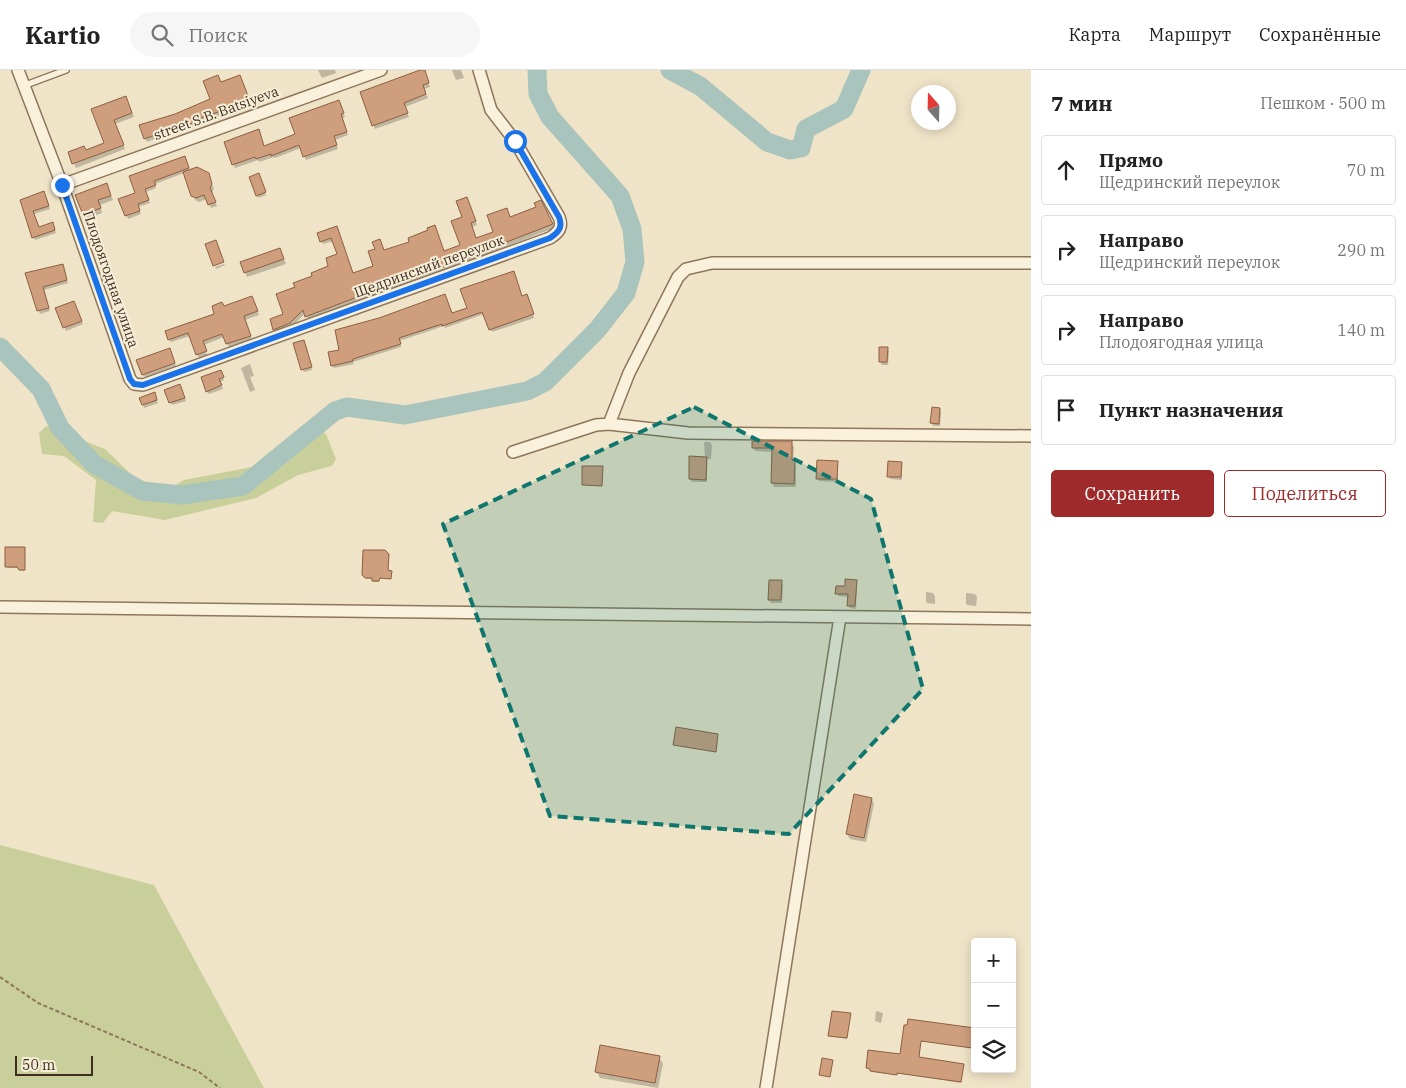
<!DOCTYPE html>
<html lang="ru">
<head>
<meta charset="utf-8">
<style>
	body { margin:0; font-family:"IBM Plex Serif",serif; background:#f6f6f6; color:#222 }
	.controls { position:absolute; right:15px; bottom:15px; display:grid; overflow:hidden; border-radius:5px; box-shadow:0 2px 12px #0003 }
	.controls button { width:45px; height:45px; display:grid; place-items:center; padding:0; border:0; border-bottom:1px solid #e0e0e0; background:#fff; color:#222; font:25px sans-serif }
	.compass { position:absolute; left:911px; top:15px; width:45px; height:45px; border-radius:50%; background:#fff; box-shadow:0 2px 12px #0003; rotate:340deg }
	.scale { position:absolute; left:15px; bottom:12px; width:78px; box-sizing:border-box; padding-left:5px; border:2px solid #3d2e20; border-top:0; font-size:14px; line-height:18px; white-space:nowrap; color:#3d2e20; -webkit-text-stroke:4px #f7eed8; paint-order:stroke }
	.stop { position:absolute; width:15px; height:15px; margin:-11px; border:4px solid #1a73e8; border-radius:50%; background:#fff }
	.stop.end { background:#1a73e8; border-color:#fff; box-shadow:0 1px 5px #0008 }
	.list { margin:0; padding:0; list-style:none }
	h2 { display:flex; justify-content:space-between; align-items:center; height:65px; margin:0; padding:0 20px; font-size:21px }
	h2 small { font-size:16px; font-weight:400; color:#767676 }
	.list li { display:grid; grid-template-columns:32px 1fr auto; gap:15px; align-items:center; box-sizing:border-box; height:70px; margin:0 10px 10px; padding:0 10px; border:1px solid #e0e0e0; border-radius:5px }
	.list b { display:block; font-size:19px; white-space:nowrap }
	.list p { margin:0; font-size:16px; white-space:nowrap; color:#767676 }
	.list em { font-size:16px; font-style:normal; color:#767676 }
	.actions { display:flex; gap:10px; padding:15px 20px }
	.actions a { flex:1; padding:11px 0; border:1px solid #9e2a2b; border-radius:5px; text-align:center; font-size:18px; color:#9e2a2b }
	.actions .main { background:#9e2a2b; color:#fff }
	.icon { flex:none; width:28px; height:28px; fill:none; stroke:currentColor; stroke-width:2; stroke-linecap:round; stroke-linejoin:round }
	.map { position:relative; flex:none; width:1031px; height:1018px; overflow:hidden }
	header { display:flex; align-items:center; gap:30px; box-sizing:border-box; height:70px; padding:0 25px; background:#fff; border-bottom:1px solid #e0e0e0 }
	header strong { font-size:24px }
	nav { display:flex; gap:28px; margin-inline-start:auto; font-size:18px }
	.search { width:350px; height:45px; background:#f6f6f6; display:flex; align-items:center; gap:12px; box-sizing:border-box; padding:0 18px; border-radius:28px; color:#767676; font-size:19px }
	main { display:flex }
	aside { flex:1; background:#fff }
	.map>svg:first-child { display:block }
	.green { fill:#c9cf9b }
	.shadow { fill:#0003 }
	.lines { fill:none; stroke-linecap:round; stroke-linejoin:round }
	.river { stroke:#a9c4bc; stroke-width:19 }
	.building { fill:#cf9f7d; stroke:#8d5f41 }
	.lane-casing { stroke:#8d765c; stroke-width:8 }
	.street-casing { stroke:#8d765c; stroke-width:14 }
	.path { stroke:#8d765c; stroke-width:2; stroke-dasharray:4 2.5; stroke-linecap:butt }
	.lane { stroke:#faf1dc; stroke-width:5.5 }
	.street { stroke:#faf1dc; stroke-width:11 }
	.route { stroke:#1a73e8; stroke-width:6 }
	.marked { fill:#0f766e; fill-opacity:0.2; stroke:#0f766e; stroke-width:4; stroke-dasharray:10 6; stroke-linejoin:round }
	.labels { text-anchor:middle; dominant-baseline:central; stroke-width:4; stroke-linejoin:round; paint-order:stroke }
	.street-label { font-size:14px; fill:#3d2e20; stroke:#f7eed8 }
</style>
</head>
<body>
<header>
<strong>Kartio</strong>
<div class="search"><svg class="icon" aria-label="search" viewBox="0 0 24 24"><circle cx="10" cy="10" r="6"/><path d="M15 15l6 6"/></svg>Поиск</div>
<nav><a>Карта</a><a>Маршрут</a><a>Сохранённые</a></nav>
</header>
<main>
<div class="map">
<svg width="1031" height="1018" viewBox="0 0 1031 1018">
	<rect width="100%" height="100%" fill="#f0e4c8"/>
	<!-- green -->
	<path class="green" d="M 306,355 L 326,364 L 336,389 L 332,396 L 298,405 L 256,428 L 165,450 L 112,441 L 103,453 L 93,452 L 96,410 L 64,386 L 42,384 L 39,363 L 46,356 L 105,379 L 136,409 L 171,418 L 184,410 L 252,397 Z
		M 0,775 L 154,815 L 264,1018 L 0,1018 Z"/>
	<!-- shadow -->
	<path class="shadow" d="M 318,0 L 335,0 L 336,3 L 322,8 Z
		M 423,0 L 430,17 L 424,19 L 428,28 L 405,37 L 409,47 L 375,59 L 373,55 Z
		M 452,0 L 461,0 L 464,8 L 456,10 Z
		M 242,11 L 251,35 L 193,55 L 194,57 L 183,61 L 182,59 L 147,72 L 145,68 L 175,45 L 212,30 L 221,14 Z
		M 128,32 L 134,47 L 115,54 L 125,79 L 76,98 L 69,83 L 86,81 L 106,73 L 93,40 Z
		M 341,35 L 345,47 L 342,48 L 348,65 L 335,70 L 338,79 L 306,90 L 301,78 L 275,88 L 274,87 L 259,92 L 258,90 L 235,98 L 225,73 L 260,64 L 264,77 L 296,65 Z
		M 186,90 L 190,101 L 208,104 L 214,119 L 212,123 L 217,136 L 211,138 L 207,129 L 199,132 L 195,130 L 184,103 L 155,114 L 156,118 L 146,122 L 150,133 L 138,137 L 141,144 L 128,149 L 120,130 L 137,124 L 130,107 Z
		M 260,108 L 266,125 L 258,128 L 257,125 Z
		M 106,115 L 113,130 L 100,135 L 102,143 L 86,149 L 84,144 Z
		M 45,125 L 50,139 L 34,144 L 39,158 L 54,157 L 56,163 L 35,170 L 21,130 Z
		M 469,132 L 477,155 L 472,157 L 476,169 L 495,162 L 510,148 L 538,138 L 540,132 L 554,158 L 417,211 L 384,221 L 309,250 L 305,243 L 292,257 L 276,263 L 274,259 L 285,245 L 296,217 L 330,197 L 339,185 L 334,171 L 323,174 L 321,171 L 336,157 L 353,204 L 375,197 L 384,181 L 444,182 L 461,176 L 463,148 Z
		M 280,179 L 286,194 L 247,207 L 245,202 Z
		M 224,194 L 225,195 L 216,199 L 215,197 Z
		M 64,198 L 68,213 L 44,220 L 50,241 L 40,244 L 27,204 Z
		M 522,227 L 528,229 L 534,248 L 492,262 L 484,244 L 445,258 L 444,256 L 399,271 L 401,277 L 353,292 L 354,294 L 334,298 L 332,296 L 452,245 L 469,239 Z
		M 254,231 L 259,245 L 245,250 L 252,269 L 229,277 L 224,267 L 204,275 L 207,285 L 199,288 L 190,266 L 171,272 L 169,269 L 216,244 L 224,237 Z
		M 75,235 L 83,254 L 66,261 L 57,239 Z
		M 305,275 L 312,300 L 304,302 L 302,299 Z
		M 887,279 L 889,281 L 888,295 L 882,295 L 880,292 Z
		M 171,282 L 176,296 L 145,307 L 143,305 Z
		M 250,294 L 254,306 L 250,307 L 255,320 L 250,322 L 241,298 Z
		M 222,304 L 224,310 L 220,312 L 223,319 L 209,324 L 207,321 Z
		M 180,315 L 186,331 L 172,335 L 166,320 Z
		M 156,326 L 158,333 L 144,338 L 143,335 Z
		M 939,339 L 941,342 L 940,356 L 933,356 L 932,353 Z
		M 704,372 L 710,372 L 712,375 L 711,389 L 707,389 L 707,412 L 692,412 L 690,409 L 705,388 Z
		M 791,373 L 794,377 L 793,391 L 796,396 L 796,417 L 774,417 L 772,413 L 773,382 L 755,381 L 753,377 Z
		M 837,392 L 838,395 L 838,412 L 819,411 L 818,408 Z
		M 901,393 L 902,396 L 902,410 L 890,409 L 889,406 Z
		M 25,480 L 24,501 L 20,501 L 18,498 L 7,498 Z
		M 388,486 L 388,502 L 391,503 L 391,509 L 379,509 L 379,512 L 373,512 L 373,509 L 367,509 L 364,506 Z
		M 781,512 L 783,515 L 782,533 L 771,533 L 769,530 Z
		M 856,512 L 857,514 L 856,539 L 850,538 L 848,535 L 849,527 L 838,526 L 836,523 Z
		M 926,522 L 933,523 L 935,526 L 935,534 L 927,533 L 926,531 Z
		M 966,523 L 975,524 L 977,527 L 976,536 L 967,535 L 966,533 Z
		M 717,665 L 716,682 L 674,675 Z
		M 872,729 L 874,734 L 866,772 L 850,769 L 847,764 Z
		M 876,941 L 883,943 L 881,953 L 875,951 Z
		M 850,945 L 847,969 L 830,966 L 830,965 Z
		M 909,956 L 974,960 L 972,978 L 921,971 L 918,988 L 963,995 L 961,1013 L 897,1003 L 897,1005 L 872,1002 L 872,1000 L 868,999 L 901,986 Z
		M 659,987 L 663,994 L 658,1018 L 600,1008 L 596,1001 Z"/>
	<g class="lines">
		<!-- river -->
		<path class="river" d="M 670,0 L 700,16 L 767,72 L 790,80 L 801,78 L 806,59 L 844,39 L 861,0
			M 0,277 L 41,319 L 60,358 L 94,394 L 142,421 L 182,425 L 243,416 L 335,341 L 347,337 L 405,345 L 527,321 L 545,312 L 598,259 L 626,223 L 635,192 L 632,159 L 620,126 L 550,47 L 538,24 L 537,0"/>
	</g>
	<!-- building -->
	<path class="building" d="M 420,0 L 425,0 L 429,13 L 423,15 L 426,24 L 404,33 L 408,43 L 372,56 L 360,22 Z
		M 218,5 L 221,12 L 240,5 L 250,31 L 192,51 L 193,53 L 180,58 L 179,56 L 144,69 L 139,55 L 175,44 L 210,29 L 203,11 Z
		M 126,26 L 132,43 L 114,50 L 124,75 L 72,94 L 68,82 L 84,76 L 86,80 L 104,73 L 91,39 Z
		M 339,30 L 344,43 L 341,44 L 347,62 L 334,66 L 337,75 L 303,87 L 299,75 L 271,86 L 271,84 L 256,89 L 255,87 L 232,95 L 224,72 L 259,59 L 264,76 L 295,64 L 289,48 Z
		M 185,86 L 189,98 L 154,111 L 156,115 L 145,119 L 149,130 L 138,134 L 140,141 L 125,146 L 118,129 L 135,123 L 129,106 Z
		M 197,97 L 209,103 L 212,114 L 210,118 L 216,132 L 208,135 L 204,125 L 196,128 L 191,126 L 183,102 Z
		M 259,103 L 266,122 L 256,126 L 249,107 Z
		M 107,113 L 111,126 L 98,130 L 101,138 L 83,145 L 75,125 Z
		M 44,121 L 49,136 L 33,141 L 39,157 L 53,152 L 55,160 L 32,168 L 20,130 Z
		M 467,127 L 476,151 L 471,153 L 476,168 L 493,162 L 487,145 L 507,138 L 510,147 L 536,137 L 534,133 L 541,130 L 553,154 L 414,208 L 381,218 L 305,247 L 303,240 L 290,253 L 273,260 L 270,249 L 283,244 L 276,224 L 295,217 L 293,213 L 312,206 L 311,203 L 328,196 L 326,188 L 337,184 L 331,168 L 320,172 L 317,163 L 337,156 L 353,203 L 373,196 L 368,181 L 375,179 L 372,172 L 380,169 L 384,180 L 409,172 L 408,168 L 428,160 L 427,158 L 435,155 L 444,181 L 460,175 L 451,151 L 462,147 L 456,131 Z
		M 216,170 L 224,192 L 213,196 L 205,174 Z
		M 280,178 L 284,189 L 244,203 L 240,192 Z
		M 63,194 L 67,210 L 43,217 L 49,238 L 37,241 L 25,203 Z
		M 514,201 L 522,226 L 527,224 L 534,244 L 489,260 L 482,242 L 442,256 L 442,254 L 399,268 L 401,274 L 353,289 L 353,291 L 331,296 L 328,282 L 339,280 L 335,260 L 379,248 L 445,224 L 452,243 L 467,238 L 460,219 Z
		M 252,226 L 258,241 L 244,246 L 251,266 L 226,274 L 222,264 L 203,271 L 207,281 L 196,285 L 188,263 L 168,270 L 165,261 L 214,244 L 212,236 L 222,232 L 224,236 Z
		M 74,231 L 82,251 L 63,258 L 55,238 Z
		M 304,270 L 312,297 L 301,300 L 293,273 Z
		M 879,277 L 888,277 L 887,292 L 879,292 Z
		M 170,278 L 175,293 L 142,305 L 136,290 Z
		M 221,300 L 224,307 L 219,309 L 222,315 L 206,322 L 201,307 Z
		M 180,314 L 185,328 L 169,333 L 164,320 Z
		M 155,322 L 157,330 L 142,335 L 139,328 Z
		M 932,337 L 940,338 L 939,354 L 930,353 Z
		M 752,371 L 792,371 L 792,390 L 795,390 L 794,414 L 771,413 L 772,378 L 752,378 Z
		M 689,386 L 707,387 L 706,410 L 689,409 Z
		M 817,390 L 838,391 L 837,409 L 816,409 Z
		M 888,391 L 902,392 L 901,407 L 887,407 Z
		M 582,396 L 603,396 L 602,416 L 582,415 Z
		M 5,477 L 25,477 L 25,500 L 19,500 L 17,497 L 5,497 Z
		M 363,480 L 385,480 L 389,484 L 388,500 L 392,501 L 391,509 L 380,508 L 379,511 L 372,511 L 372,508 L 365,508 L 362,505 Z
		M 845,509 L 857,510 L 855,536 L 847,536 L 848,524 L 835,524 L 836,516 L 845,516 Z
		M 769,510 L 782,510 L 781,530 L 768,530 Z
		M 676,657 L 718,664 L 716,682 L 673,675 Z
		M 854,724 L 872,728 L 864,768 L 846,764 Z
		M 832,941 L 851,943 L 847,968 L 828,966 Z
		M 908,949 L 975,958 L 972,978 L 921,971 L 919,987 L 964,994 L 961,1012 L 897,1003 L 897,1005 L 870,1001 L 870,999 L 866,998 L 868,980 L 900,984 L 904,955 L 907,955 Z
		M 600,975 L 660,986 L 655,1013 L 595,1002 Z
		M 822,988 L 833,990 L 830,1007 L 819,1005 Z"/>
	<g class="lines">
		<defs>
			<path id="lane" d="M 23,16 L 66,0"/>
			<path id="street" d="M 18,0 L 62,115 L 130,309 L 134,314 L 143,315 L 550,168 C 559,162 563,157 559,147 L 515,71 L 491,40 L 479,0
				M 62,115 L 381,0
				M 609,354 L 629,303 L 678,207 L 686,199 L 712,193 L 1031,193
				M 513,382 L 596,355 L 609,354 L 688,363 L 1031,366
				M 0,537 L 1031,549
				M 766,1018 L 840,547"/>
		</defs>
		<!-- lane casing -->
		<use href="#lane" class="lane-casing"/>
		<!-- street casing -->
		<use href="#street" class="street-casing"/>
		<!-- path -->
		<path class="path" d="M 0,907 L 38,933 L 199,1002 L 220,1018"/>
		<!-- lane -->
		<use href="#lane" class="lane"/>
		<!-- street -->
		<use href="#street" class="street"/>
	</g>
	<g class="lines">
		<!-- route -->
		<path class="route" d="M 62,115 L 130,309 L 134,314 L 143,315 L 550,168 C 559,162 563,157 559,147 L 515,71"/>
	</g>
	<!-- marked area -->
	<path class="marked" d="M 694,337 L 871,429 L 923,619 L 789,764 L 550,746 L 443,454 Z"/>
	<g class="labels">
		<!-- street labels -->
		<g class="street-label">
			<text transform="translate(216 43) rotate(-20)">street S.B. Batsiyeva</text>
			<text transform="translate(429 196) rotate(-20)">Щедринский переулок</text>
			<text transform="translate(111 209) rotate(71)">Плодоягодная улица</text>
		</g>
	</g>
</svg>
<div class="controls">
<button>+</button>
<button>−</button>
<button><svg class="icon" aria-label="layers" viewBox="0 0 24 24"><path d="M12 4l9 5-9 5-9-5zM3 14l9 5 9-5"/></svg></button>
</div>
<svg class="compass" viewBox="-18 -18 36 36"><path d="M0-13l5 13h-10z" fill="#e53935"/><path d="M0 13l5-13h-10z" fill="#767676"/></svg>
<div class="scale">50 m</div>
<div class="stop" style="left:515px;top:71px"></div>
<div class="stop end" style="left:62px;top:115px"></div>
</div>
<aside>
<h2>7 мин<small>Пешком · 500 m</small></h2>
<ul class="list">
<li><svg class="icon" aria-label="ahead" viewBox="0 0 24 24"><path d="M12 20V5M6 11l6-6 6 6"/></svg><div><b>Прямо</b><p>Щедринский переулок</p></div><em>70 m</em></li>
<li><svg class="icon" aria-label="right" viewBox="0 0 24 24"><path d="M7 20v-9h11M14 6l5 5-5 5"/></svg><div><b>Направо</b><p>Щедринский переулок</p></div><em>290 m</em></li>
<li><svg class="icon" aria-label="right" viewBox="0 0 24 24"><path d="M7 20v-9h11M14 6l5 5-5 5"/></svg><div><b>Направо</b><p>Плодоягодная улица</p></div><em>140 m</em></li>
<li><svg class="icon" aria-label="arrive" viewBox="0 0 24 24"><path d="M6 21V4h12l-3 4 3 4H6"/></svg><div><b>Пункт назначения</b></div></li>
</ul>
<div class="actions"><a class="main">Сохранить</a><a>Поделиться</a></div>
</aside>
</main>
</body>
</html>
